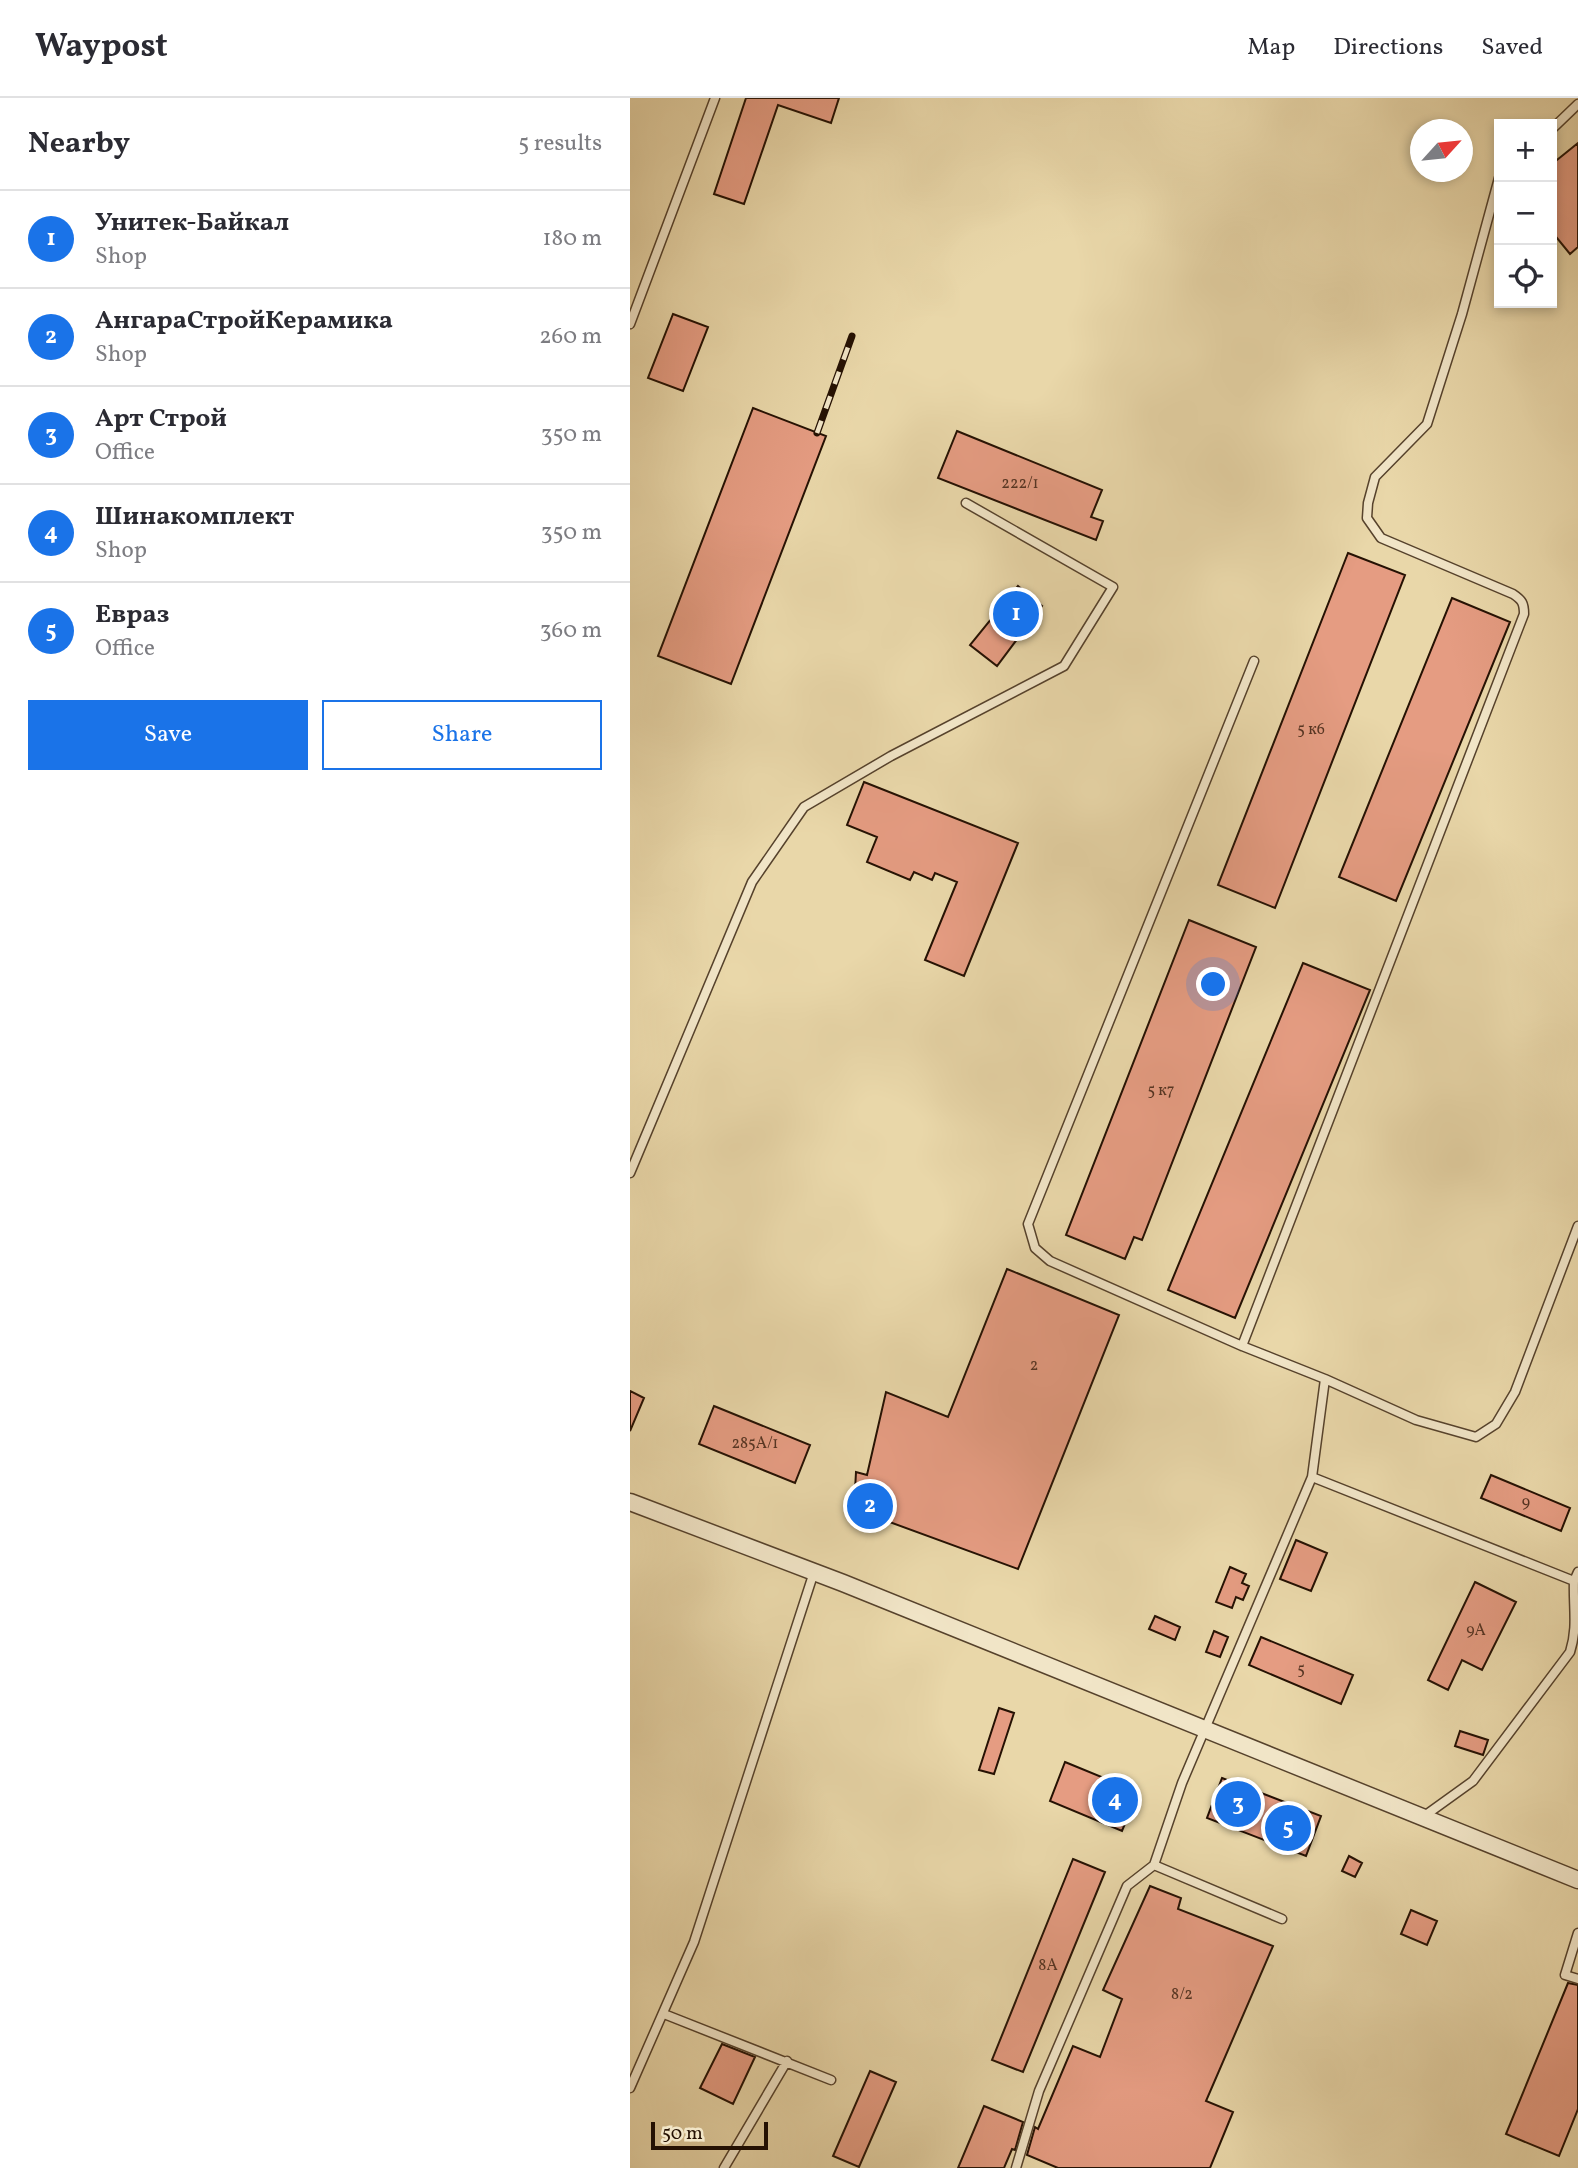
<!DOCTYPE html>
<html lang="en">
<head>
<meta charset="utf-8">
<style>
	body { margin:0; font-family:Vollkorn,serif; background:#f7f7f7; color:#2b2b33 }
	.controls { position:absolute; right:21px; top:21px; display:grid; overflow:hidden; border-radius:0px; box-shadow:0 4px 10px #0003 }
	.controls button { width:63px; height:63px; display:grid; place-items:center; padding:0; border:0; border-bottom:2px solid #e1e1e2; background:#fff; color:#2b2b33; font:35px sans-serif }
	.compass { position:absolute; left:780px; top:21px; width:63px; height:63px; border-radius:50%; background:#fff; box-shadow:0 4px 10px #0003; rotate:63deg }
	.scale { position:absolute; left:21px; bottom:18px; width:117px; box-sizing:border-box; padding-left:7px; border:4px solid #251103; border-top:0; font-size:19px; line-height:24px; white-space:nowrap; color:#251103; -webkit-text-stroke:5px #f1e5c7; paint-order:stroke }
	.you { position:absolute; left:584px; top:887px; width:24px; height:24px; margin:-18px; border:5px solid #fff; border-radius:50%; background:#1a73e8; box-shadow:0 0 0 10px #1a73e833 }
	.badge { display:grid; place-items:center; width:46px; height:46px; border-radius:50%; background:#1a73e8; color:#fff; font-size:23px; font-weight:700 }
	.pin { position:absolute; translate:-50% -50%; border:4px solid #fff; box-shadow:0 2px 7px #0006 }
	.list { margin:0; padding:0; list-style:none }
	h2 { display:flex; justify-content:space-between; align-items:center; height:91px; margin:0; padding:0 28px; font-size:30px }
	h2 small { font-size:23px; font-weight:400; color:#7c7c81 }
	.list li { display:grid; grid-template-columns:46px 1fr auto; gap:21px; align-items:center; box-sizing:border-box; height:98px; padding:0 28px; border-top:2px solid #e1e1e2 }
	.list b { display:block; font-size:26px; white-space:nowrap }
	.list p { margin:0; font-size:23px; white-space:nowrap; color:#7c7c81 }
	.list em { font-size:23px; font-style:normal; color:#7c7c81 }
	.actions { display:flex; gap:14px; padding:21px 28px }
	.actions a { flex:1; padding:16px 0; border:2px solid #1a73e8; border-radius:0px; text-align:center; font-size:24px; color:#1a73e8 }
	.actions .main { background:#1a73e8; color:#fff }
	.icon { flex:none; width:38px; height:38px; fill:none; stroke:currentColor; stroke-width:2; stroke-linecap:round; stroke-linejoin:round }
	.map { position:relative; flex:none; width:948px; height:2070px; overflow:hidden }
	header { display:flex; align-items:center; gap:42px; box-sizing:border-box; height:98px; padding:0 35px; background:#fff; border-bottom:2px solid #e1e1e2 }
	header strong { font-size:33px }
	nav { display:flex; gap:38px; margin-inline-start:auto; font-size:24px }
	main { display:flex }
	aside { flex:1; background:#fff }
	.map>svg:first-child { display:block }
	.building { fill:#e59c82; stroke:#251103; stroke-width:2 }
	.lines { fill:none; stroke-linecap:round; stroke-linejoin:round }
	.lane-casing { stroke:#56422c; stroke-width:11 }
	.street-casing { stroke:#56422c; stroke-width:19 }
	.lane { stroke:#f1e5c7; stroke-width:8 }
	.street { stroke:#f1e5c7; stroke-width:16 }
	.rail-casing { stroke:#251103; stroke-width:7 }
	.rail { stroke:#f1e5c7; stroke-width:4.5; stroke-dasharray:13; stroke-linecap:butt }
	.labels { text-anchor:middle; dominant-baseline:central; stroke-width:5; stroke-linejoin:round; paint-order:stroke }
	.number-label { font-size:16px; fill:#553423 }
</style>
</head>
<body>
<header>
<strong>Waypost</strong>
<nav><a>Map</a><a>Directions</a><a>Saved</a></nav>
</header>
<main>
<aside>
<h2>Nearby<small>5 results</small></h2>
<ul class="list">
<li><span class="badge">1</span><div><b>Унитек-Байкал</b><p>Shop</p></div><em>180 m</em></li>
<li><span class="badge">2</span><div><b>АнгараСтройКерамика</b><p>Shop</p></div><em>260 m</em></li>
<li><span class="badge">3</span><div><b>Арт Строй</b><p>Office</p></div><em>350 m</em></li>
<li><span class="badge">4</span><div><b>Шинакомплект</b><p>Shop</p></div><em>350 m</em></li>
<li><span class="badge">5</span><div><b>Евраз</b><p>Office</p></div><em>360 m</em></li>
</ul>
<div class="actions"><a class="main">Save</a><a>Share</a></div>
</aside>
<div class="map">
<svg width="948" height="2070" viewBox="0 0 948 2070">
	<rect width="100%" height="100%" fill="#e9d7a9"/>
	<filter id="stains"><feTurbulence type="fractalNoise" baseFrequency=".00286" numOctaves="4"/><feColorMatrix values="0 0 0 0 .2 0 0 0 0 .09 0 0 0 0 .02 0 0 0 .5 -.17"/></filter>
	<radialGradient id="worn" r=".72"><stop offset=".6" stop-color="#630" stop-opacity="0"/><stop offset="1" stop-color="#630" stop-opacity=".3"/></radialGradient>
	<!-- building -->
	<path class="building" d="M 116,0 L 209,0 L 201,25 L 148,7 L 114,106 L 84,96 Z
		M 948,45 L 948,149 L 940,156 L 922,134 L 922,66 Z
		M 43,216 L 78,229 L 53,293 L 18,280 Z
		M 123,310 L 196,338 L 101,586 L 28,558 Z
		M 327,333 L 472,392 L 461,419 L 473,423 L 466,442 L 308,380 Z
		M 718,455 L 775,477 L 645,810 L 588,787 Z
		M 388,488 L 412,508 L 367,568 L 340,547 Z
		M 822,500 L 880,524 L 766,803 L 709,779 Z
		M 234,684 L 388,745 L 334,878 L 295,862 L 327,784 L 305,775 L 302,782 L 284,774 L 280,782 L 237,764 L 247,739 L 217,727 Z
		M 559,822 L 626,849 L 512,1142 L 504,1139 L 495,1161 L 436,1137 Z
		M 673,865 L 740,892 L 605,1220 L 538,1192 Z
		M 377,1171 L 489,1217 L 388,1471 L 224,1411 L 226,1374 L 237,1377 L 256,1294 L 318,1319 Z
		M 0,1293 L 14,1300 L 0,1333 Z
		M 84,1308 L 180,1347 L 165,1385 L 69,1346 Z
		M 861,1377 L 940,1410 L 931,1433 L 851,1400 Z
		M 666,1442 L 697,1455 L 681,1493 L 650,1481 Z
		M 600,1469 L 616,1476 L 612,1485 L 619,1488 L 613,1502 L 606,1499 L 602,1510 L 586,1504 Z
		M 845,1484 L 886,1504 L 852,1572 L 832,1562 L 818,1592 L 798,1582 Z
		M 525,1518 L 550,1529 L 545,1542 L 519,1531 Z
		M 584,1533 L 598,1539 L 590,1559 L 576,1554 Z
		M 631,1539 L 723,1577 L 711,1606 L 619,1567 Z
		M 369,1610 L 384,1615 L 364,1676 L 349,1672 Z
		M 830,1633 L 858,1642 L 853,1657 L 825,1648 Z
		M 435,1664 L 508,1694 L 492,1733 L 420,1703 Z
		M 592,1680 L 691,1718 L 676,1758 L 577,1720 Z
		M 719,1758 L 732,1765 L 725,1779 L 712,1773 Z
		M 443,1761 L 475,1774 L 393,1974 L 362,1962 Z
		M 520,1788 L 551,1800 L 548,1811 L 643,1848 L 576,2003 L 603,2014 L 580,2070 L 428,2070 L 397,2057 L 405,2029 L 408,2031 L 443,1948 L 470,1959 L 492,1901 L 473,1892 Z
		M 781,1812 L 807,1823 L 797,1847 L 771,1836 Z
		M 938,1885 L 948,1887 L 948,2011 L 929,2058 L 876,2036 Z
		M 92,1946 L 125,1959 L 103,2006 L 70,1990 Z
		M 240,1973 L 266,1984 L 229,2069 L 203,2058 Z
		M 354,2008 L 393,2024 L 385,2052 L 382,2051 L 374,2070 L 328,2070 Z"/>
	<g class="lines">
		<defs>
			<path id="lane" d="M 922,31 L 948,6
				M 0,226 L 85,0
				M 624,563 L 398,1126 L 405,1150 L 420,1163 L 612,1248 L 695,1281 L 682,1379
				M 0,1075 L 122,784 L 174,709 L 261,658 L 434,568 L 483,489 L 336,405
				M 612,1248 L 894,516 C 894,505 892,502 883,496 L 751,440 L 737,420 L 738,405 L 745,379 L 797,326 L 832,216 L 869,80
				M 695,1281 L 786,1322 L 846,1339 L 866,1326 L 885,1294 L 948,1128
				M 793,1719 L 843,1683 L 940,1554 C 948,1529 943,1509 944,1483
				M 524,1767 L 652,1821
				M 948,1835 L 935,1877 L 948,1881
				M 34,1916 L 201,1982
				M 0,1990 L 64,1844 L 184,1474
				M 94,2070 L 157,1963
				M 386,2070 L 409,1993 L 497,1788 L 524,1767 L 552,1685 L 682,1379 L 944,1483 L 948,1474"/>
			<path id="street" d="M 0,1404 L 213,1485 L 948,1782"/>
		</defs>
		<!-- lane casing -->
		<use href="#lane" class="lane-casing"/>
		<!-- street casing -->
		<use href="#street" class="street-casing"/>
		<!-- lane -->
		<use href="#lane" class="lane"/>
		<!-- street -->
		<use href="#street" class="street"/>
		<defs>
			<path id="rail" d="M 187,335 L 222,238"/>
		</defs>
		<!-- rail casing -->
		<use href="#rail" class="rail-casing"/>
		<!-- rail -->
		<use href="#rail" class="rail"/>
	</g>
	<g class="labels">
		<!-- number labels -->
		<g class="number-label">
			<text x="390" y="386">222/1</text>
			<text x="681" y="632">5 к6</text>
			<text x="531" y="993">5 к7</text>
			<text x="404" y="1268">2</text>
			<text x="125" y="1346">285А/1</text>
			<text x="896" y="1405">9</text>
			<text x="846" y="1533">9А</text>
			<text x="671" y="1572">5</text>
			<text x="418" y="1868">8А</text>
			<text x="552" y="1897">8/2</text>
		</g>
	</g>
	<rect width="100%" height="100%" filter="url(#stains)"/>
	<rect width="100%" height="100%" fill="url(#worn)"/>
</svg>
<div class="controls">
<button>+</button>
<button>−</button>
<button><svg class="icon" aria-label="locate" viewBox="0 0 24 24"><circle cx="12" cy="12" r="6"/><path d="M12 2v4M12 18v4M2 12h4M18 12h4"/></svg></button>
</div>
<svg class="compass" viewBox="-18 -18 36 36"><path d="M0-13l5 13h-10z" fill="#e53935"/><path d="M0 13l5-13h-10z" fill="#7c7c81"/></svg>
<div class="scale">50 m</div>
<div class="you"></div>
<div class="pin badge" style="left:386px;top:516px">1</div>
<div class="pin badge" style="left:240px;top:1408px">2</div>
<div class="pin badge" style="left:608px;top:1706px">3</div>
<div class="pin badge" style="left:485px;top:1702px">4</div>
<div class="pin badge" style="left:658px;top:1730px">5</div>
</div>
</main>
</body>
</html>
